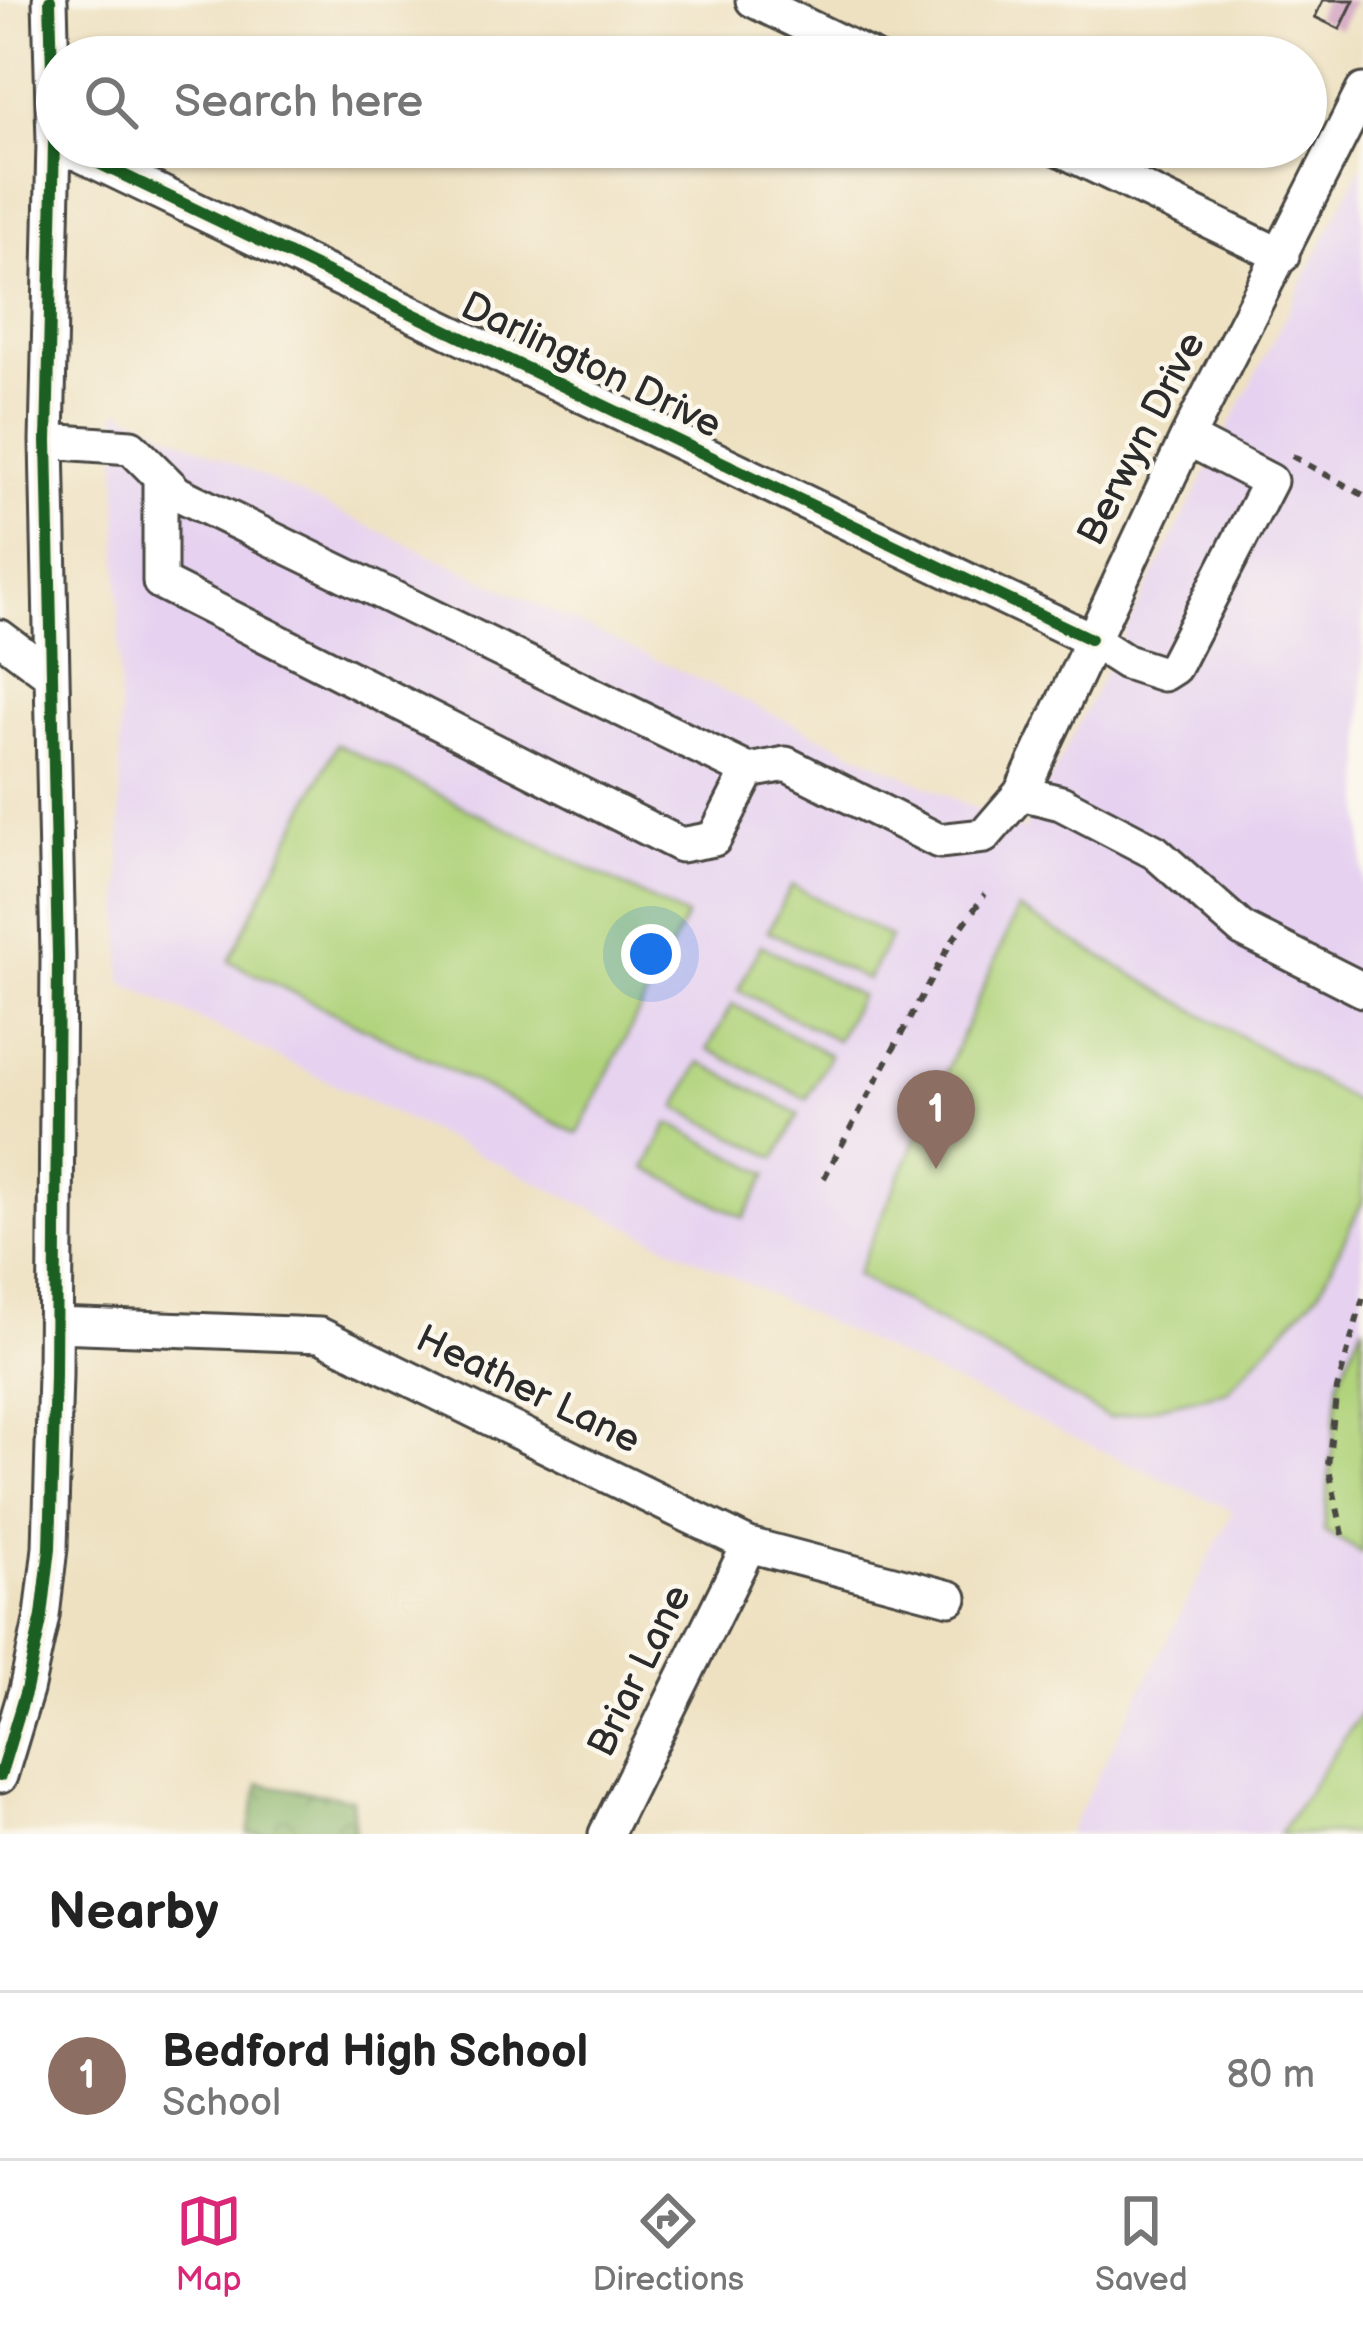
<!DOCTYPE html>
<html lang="en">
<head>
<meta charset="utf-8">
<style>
	body { margin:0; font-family:"Balsamiq Sans",sans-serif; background:#f2f2f2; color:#222 }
	.you { position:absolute; left:651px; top:954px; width:42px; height:42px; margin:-30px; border:9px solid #fff; border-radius:50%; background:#1a73e8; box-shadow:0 0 0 18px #1a73e833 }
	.badge { display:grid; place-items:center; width:78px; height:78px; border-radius:50%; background:#db2777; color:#fff; font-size:39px; font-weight:700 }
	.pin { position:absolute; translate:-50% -99px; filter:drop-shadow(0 3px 6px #0008) }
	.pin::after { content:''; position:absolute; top:63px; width:42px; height:36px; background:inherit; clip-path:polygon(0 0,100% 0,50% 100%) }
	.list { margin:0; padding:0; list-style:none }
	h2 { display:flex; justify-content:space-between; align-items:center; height:156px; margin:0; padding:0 48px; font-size:51px }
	h2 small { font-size:39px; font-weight:400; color:#767676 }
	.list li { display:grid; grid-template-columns:78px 1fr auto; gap:36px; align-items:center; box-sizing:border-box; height:168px; padding:0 48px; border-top:3px solid #e0e0e0 }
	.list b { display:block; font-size:45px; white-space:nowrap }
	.list p { margin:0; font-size:39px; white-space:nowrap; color:#767676 }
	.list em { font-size:39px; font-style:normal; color:#767676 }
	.icon { flex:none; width:66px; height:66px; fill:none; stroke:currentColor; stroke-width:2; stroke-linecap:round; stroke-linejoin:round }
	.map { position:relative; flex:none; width:1363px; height:1834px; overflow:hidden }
	.search { position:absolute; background:#fff; box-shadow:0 3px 9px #0004; left:36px; right:36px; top:36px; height:132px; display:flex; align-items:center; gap:30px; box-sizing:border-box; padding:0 42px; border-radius:66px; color:#767676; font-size:45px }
	.sheet { height:324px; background:#fff }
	nav { display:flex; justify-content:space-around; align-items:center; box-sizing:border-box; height:168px; border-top:3px solid #e0e0e0; background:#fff; font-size:33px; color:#767676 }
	nav a { display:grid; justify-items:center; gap:6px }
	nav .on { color:#db2777 }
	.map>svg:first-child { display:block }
	.built { fill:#e6d2f0 }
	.forest { fill:url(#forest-crowns); stroke:#5c704c; stroke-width:3 }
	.pitch { fill:#b0d37c; stroke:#6e7f54; stroke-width:3 }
	.building { fill:#cb94b9 }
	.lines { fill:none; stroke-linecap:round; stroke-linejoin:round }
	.minor-casing { stroke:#484642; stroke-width:39 }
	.path { stroke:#484642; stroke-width:6; stroke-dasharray:9 9; stroke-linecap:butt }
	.minor { stroke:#fff; stroke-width:33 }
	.cycleway-casing { stroke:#fbf7ec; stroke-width:20 }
	.cycleway { stroke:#1b5e20; stroke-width:12 }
	.labels { text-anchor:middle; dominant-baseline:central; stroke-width:9; stroke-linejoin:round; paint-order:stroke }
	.street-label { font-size:39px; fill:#2b2b2b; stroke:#fbf7ec }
</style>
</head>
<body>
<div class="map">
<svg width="1363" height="1834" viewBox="0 0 1363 1834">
	<defs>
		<pattern id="forest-crowns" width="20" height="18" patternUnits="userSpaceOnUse" patternTransform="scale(3)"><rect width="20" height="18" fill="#8cb56c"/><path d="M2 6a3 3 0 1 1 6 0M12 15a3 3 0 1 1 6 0" fill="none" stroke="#739359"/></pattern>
	</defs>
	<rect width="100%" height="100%" fill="#fbf7ec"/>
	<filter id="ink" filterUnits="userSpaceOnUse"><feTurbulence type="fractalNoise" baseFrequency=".00833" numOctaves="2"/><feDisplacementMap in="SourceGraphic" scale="24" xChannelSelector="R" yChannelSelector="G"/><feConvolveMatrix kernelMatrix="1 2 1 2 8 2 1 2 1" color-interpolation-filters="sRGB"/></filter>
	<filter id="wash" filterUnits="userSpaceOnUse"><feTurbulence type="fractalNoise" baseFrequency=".004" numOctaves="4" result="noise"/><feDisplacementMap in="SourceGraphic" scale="48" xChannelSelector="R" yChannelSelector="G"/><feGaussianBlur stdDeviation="2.7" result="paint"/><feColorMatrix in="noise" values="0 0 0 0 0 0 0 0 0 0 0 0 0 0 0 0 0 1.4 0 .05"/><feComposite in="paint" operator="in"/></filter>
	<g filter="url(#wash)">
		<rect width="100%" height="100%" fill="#eee1c1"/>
		<!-- built -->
		<path class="built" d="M 1363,163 L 1363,1834 L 1068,1834 L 1233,1511 L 897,1356 L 122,982 L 117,409 L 1024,831 Z"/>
		<!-- forest -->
		<path class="forest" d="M 259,1784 L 352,1799 L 355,1834 L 248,1834 Z"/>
		<!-- pitch -->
		<path class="pitch" d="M 337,744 L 686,917 L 578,1134 L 229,961 Z
			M 792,885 L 890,937 L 867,980 L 768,931 Z
			M 1018,909 L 1363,1106 L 1363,1201 L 1320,1290 L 1227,1391 L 1109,1418 L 856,1275 Z
			M 761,945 L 860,996 L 837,1040 L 738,990 Z
			M 732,1004 L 830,1055 L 807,1099 L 708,1049 Z
			M 700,1062 L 799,1114 L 776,1158 L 677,1107 Z
			M 669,1123 L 768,1174 L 744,1218 L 646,1168 Z
			M 1363,1325 L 1363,1553 L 1324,1531 L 1339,1379 Z
			M 1363,1710 L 1363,1834 L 1279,1834 Z"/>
		<g id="blocks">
			<!-- building -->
			<path class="building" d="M 1323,0 L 1354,0 L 1340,29 L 1315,17 Z"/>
		</g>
	</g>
	<g filter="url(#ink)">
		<use href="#blocks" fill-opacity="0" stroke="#484642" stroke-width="3"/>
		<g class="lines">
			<defs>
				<path id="minor" d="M 753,0 L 871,57
					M 65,147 L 1090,639 L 1126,662 L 1163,674 L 1174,667 L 1270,481 L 1187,438
					M 1056,147 L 1282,256
					M 47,441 L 131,447 L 177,493 L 749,771 L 786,764 L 939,841 L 984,836 L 1021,793 L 1187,438 L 1363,91
					M 160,477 L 160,582 L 681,845 L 714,839 L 749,771
					M 0,637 L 52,676
					M 1021,793 L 1061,803 L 1155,852 L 1242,929 L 1363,990
					M 56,1325 L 320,1335 L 749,1545 L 950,1598
					M 0,1776 L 26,1690 L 42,1616 L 50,1548 L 55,1375 L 58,956 L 47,441 L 54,142 L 50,0
					M 606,1834 L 749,1545"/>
			</defs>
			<!-- minor casing -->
			<use href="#minor" class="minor-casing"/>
			<!-- path -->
			<path class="path" d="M 1292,456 L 1363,495
				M 824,1178 L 950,944 L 985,894
				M 1343,1535 L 1328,1465 L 1337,1389 L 1363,1298"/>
			<!-- minor -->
			<use href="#minor" class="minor"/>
			<defs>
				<path id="cycleway" d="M 65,147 L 1090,639
					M 0,1776 L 26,1690 L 42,1616 L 50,1548 L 55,1375 L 58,956 L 47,441 L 54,142 L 50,0"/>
			</defs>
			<!-- cycleway casing -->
			<use href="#cycleway" class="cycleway-casing"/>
			<!-- cycleway -->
			<use href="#cycleway" class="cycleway"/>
		</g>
	</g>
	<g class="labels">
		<!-- street labels -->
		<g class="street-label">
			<text transform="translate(591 366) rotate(26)">Darlington Drive</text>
			<text transform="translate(1142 439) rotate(-63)">Berwyn Drive</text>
			<text transform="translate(528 1390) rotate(26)">Heather Lane</text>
			<text transform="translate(640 1671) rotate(-64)">Briar Lane</text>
		</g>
	</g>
</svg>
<div class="you"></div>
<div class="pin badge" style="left:936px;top:1169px;background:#8d6e63">1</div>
<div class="search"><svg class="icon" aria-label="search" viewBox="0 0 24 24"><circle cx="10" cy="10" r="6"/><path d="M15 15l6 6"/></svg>Search here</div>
</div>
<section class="sheet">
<h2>Nearby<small></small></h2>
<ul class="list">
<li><span class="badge" style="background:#8d6e63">1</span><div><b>Bedford High School</b><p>School</p></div><em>80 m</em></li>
</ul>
</section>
<nav>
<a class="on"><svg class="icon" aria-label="map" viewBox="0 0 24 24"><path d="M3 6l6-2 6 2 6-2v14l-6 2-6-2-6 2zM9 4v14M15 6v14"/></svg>Map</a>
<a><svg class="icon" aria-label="directions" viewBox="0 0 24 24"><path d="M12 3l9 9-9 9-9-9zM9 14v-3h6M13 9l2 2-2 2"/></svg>Directions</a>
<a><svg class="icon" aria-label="saved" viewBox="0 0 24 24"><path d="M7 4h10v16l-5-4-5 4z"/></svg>Saved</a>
</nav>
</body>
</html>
